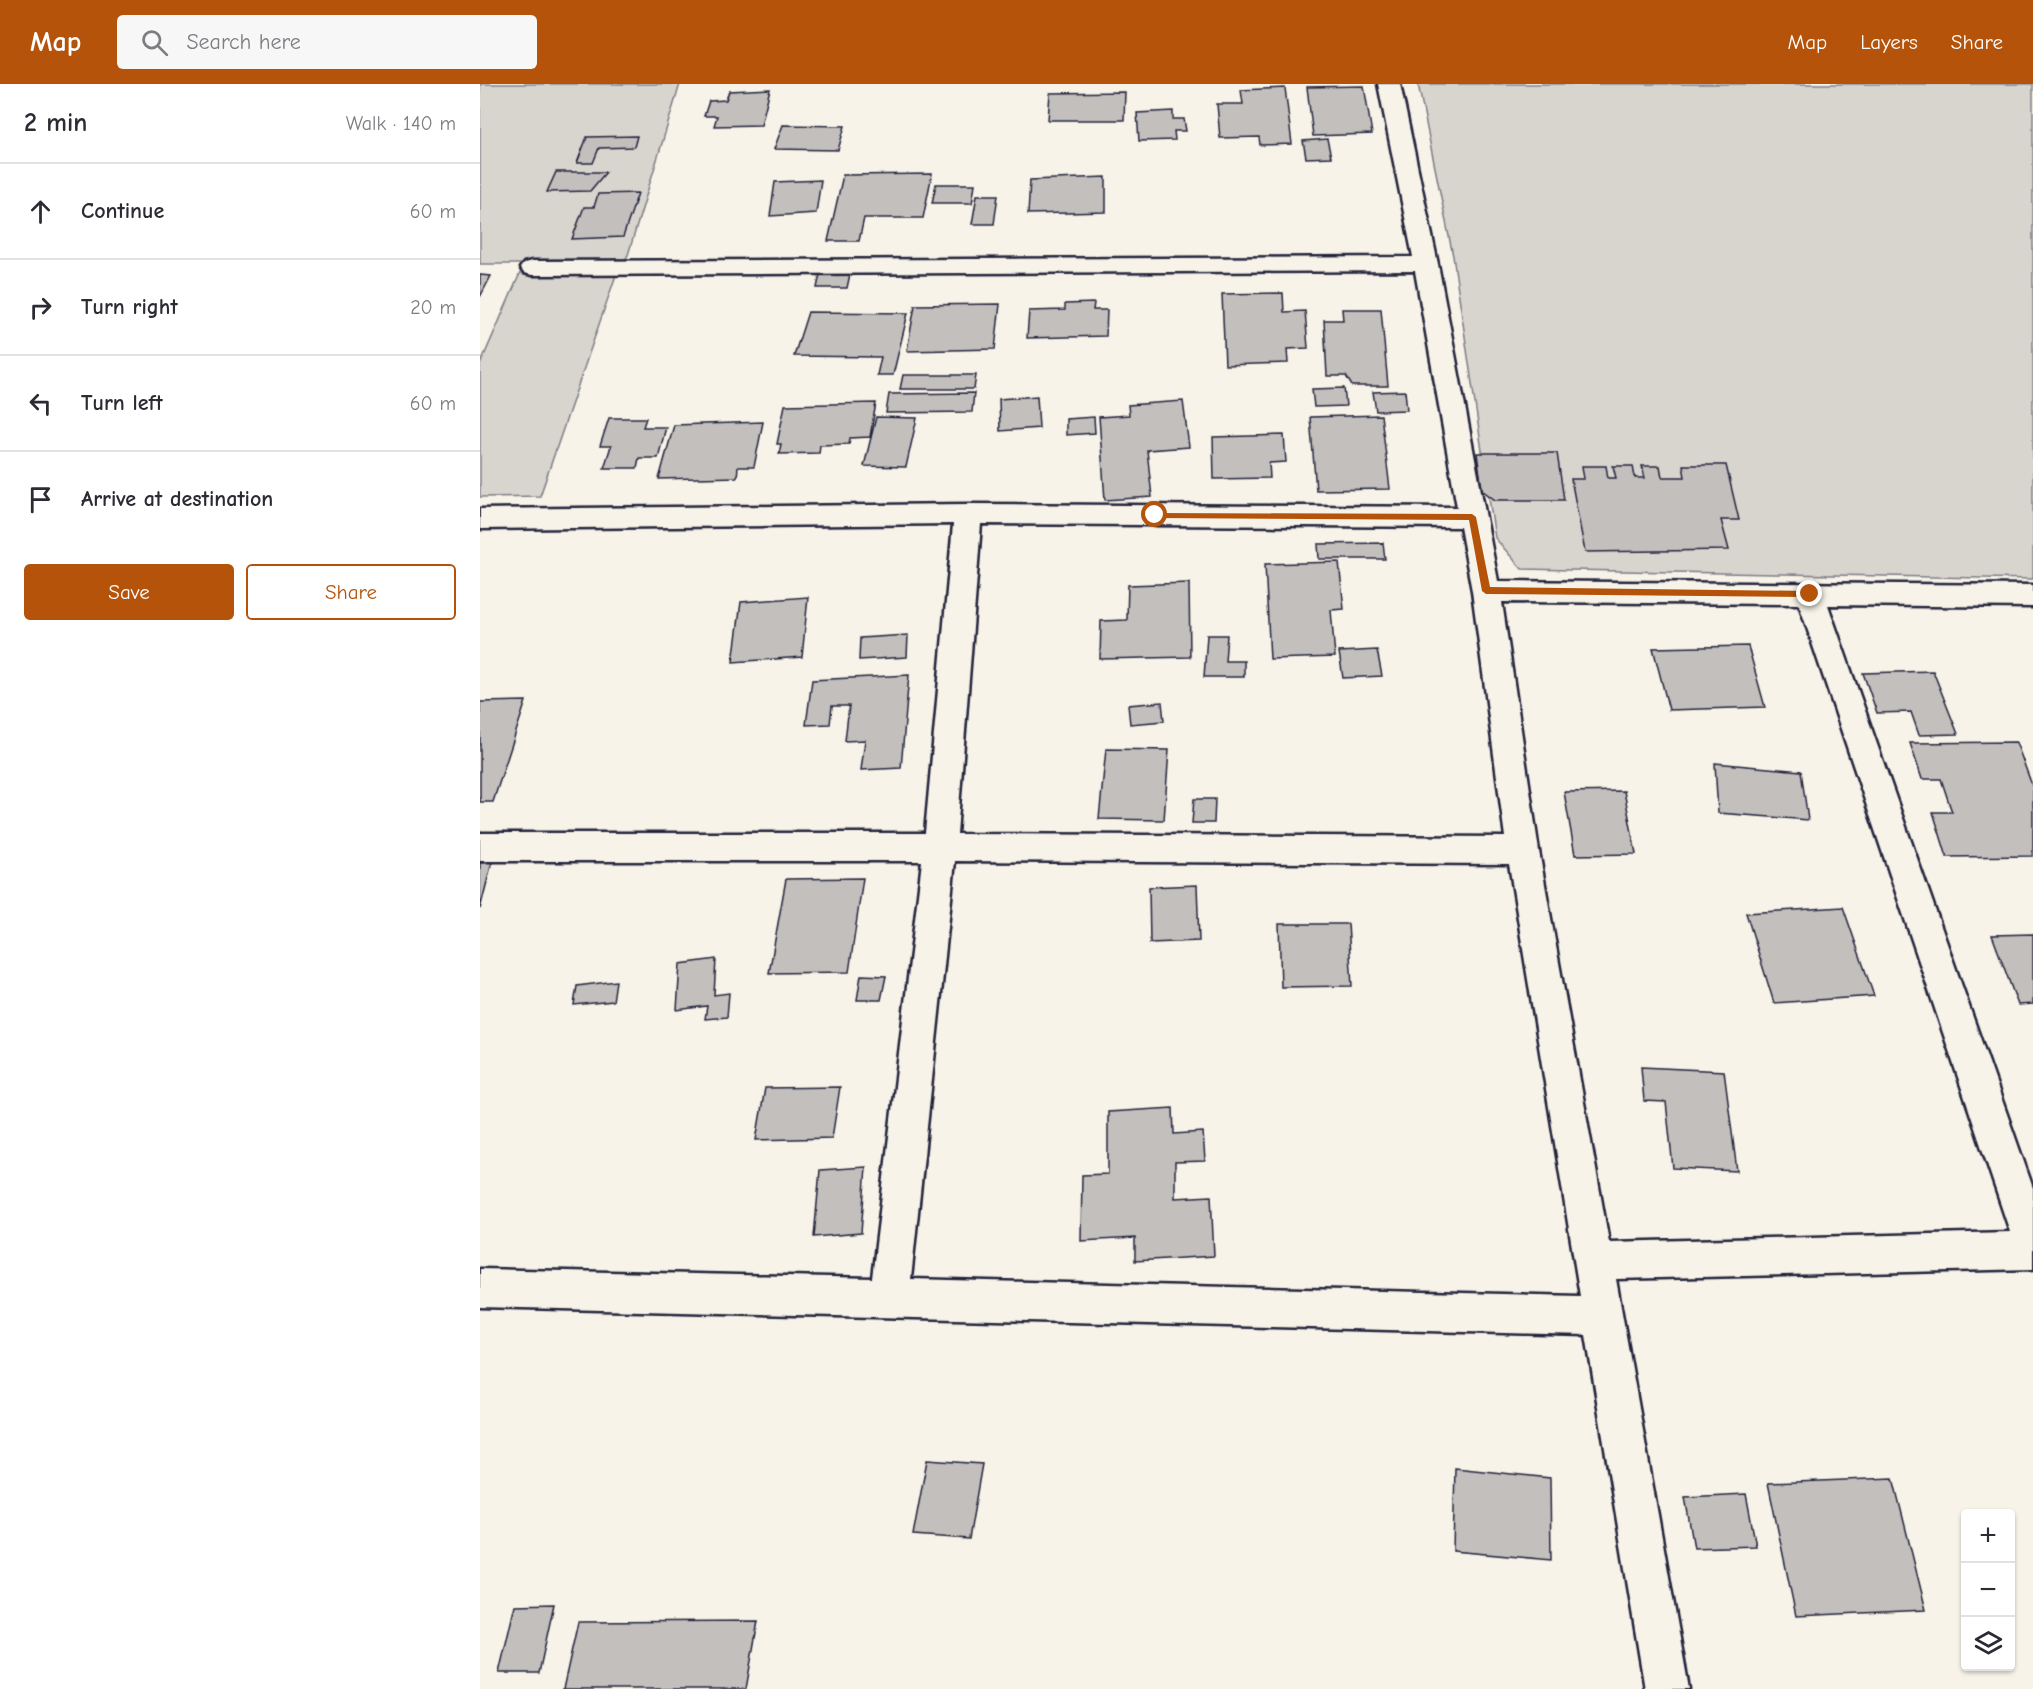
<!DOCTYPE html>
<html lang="en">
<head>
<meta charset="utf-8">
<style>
	body { margin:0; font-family:"Comic Neue",sans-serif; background:#f7f7f7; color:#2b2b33 }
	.controls { position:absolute; right:18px; bottom:18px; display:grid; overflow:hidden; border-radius:6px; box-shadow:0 2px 4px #0004 }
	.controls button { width:54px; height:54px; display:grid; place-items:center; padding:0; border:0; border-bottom:2px solid #e1e1e2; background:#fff; color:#2b2b33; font:30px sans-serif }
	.stop { position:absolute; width:18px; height:18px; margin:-14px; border:4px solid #b45309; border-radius:50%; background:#fff }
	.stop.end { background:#b45309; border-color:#fff; box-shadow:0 2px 6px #0008 }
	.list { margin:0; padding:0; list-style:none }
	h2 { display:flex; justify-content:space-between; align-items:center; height:78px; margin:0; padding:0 24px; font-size:26px }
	h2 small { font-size:20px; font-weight:400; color:#7c7c81 }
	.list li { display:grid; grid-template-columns:39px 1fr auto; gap:18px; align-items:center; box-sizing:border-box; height:96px; padding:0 24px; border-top:2px solid #e1e1e2 }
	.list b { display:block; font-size:22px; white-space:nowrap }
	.list em { font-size:20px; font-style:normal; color:#7c7c81 }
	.actions { display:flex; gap:12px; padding:18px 24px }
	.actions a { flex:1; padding:14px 0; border:2px solid #b45309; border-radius:6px; text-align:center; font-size:21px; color:#b45309 }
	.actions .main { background:#b45309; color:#fff }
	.icon { flex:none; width:33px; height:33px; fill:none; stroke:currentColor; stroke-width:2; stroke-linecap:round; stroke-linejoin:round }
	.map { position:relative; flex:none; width:1553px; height:1605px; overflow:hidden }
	header { display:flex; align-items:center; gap:36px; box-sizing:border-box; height:84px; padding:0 30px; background:#b45309; color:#fff }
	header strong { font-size:28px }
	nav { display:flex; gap:33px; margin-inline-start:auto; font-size:21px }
	.search { width:420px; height:54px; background:#f7f7f7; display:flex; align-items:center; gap:15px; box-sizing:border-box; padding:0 21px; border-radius:6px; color:#7c7c81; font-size:22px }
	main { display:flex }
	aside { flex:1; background:#fff }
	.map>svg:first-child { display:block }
	.green { fill:#d8d5cf; stroke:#7d7c85; stroke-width:1.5 }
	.building { fill:#c2bfbd; stroke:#22223b; stroke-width:1.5 }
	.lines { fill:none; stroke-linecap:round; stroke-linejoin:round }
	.minor-casing { stroke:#22223b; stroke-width:5 }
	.minor { fill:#f7f3e8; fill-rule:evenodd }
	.route { fill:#b45309 }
</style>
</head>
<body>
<header>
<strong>Map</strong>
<div class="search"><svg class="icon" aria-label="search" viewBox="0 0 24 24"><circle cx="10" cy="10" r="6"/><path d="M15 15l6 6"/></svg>Search here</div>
<nav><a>Map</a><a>Layers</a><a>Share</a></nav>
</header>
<main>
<aside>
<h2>2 min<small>Walk · 140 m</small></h2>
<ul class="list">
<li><svg class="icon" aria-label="ahead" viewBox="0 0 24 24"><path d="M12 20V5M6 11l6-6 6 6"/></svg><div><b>Continue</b></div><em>60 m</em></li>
<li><svg class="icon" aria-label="right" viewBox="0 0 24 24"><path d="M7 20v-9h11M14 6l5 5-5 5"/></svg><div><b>Turn right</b></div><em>20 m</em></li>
<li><svg class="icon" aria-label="left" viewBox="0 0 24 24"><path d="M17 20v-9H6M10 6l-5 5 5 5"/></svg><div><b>Turn left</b></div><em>60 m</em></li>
<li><svg class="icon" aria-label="arrive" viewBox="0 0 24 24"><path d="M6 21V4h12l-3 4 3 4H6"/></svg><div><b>Arrive at destination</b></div></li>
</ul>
<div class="actions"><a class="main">Save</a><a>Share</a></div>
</aside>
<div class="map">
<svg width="1553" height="1605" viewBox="0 0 1553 1605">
	<rect width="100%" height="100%" fill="#f7f3e8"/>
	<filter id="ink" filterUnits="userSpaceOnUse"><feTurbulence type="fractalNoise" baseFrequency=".0167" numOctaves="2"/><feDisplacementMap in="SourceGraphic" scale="12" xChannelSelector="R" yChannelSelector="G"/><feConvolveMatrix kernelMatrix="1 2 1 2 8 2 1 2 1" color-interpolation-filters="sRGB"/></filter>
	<g filter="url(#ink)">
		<!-- green -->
		<path class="green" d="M 0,0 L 200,0 L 148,171 L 136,191 L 60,412 L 0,413 L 0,281 L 44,180 L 0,180 Z
			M 938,0 L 1553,0 L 1553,495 L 1042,485 L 1015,454 L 973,172 Z"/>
		<!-- building -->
		<path class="building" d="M 884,2 L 892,50 L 833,52 L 827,3 Z
			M 805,4 L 812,60 L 780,61 L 779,53 L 740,54 L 737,20 L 763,20 L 761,6 Z
			M 290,5 L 281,41 L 234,42 L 237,32 L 224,32 L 229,17 L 246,16 L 249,7 Z
			M 645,8 L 644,36 L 568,36 L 570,9 Z
			M 693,27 L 693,35 L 704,35 L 706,47 L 694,47 L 695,56 L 659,57 L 657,29 Z
			M 303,41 L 365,42 L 358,66 L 294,65 Z
			M 157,52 L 154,63 L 119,64 L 113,79 L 97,79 L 107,53 Z
			M 847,55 L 851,73 L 826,74 L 823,57 Z
			M 76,88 L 126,88 L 110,107 L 67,108 Z
			M 452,90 L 443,134 L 384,134 L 379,157 L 348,157 L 363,91 Z
			M 626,93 L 626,128 L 548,130 L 550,96 Z
			M 341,96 L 336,129 L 290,132 L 295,98 Z
			M 456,100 L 495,100 L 492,119 L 452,119 Z
			M 158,109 L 143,153 L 92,155 L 104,123 L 114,123 L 118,110 Z
			M 497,111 L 518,111 L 514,140 L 492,140 Z
			M 340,190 L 370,190 L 367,204 L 337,204 Z
			M 0,191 L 11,192 L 0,213 Z
			M 803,209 L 804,228 L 825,227 L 828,264 L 807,265 L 808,279 L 745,281 L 742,210 Z
			M 614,219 L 613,226 L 627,226 L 626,252 L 547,254 L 549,227 L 585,226 L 585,220 Z
			M 520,220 L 515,265 L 427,267 L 435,221 Z
			M 862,225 L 901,225 L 908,302 L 872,302 L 866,292 L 847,292 L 844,236 L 863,236 Z
			M 328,228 L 428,229 L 413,291 L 397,291 L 401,273 L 314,272 Z
			M 423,291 L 496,291 L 494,305 L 420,305 Z
			M 864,304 L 866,322 L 834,323 L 832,305 Z
			M 925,307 L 927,326 L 896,327 L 893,308 Z
			M 494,309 L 492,328 L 406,329 L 409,310 Z
			M 557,312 L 559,344 L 520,347 L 519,315 Z
			M 703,317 L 709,363 L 667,366 L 672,413 L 625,416 L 619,333 L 649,331 L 648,321 Z
			M 396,319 L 390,353 L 370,354 L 369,360 L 340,361 L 339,369 L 299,370 L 301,360 L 297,360 L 305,321 Z
			M 901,331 L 910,405 L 836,406 L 830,333 Z
			M 396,333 L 437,334 L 426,383 L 384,382 Z
			M 614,333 L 615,349 L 586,351 L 586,335 Z
			M 129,334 L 166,334 L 163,343 L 186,343 L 178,374 L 159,374 L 157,384 L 124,384 L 131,362 L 120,362 Z
			M 283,338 L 274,383 L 258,383 L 257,393 L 179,395 L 194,341 Z
			M 804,351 L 806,378 L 789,379 L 790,394 L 734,395 L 733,353 Z
			M 997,369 L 1077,369 L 1084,416 L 1015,416 L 1002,406 Z
			M 1203,381 L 1246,381 L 1259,436 L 1241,436 L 1249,466 L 1105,468 L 1091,395 L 1104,395 L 1102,382 L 1126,382 L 1128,394 L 1136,394 L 1133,382 L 1153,382 L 1155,394 L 1165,394 L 1162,382 L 1180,382 L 1182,393 L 1205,393 Z
			M 903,459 L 905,475 L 839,475 L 838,460 Z
			M 859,478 L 864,525 L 851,526 L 855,573 L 790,575 L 785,480 Z
			M 709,499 L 710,573 L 620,575 L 621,537 L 647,536 L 648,501 Z
			M 328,513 L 322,573 L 253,578 L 261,518 Z
			M 428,551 L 427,573 L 379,576 L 380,554 Z
			M 727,551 L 747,551 L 745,577 L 764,577 L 764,593 L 724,593 Z
			M 1268,562 L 1285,623 L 1189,626 L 1173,564 Z
			M 897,566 L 902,592 L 863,594 L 859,568 Z
			M 1453,587 L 1478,650 L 1439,651 L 1431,628 L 1397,629 L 1383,589 Z
			M 429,591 L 421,684 L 381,686 L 385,656 L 365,657 L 369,622 L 352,622 L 350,640 L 326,641 L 332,596 Z
			M 46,617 L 13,718 L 0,718 L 0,618 Z
			M 682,618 L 684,637 L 650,640 L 648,621 Z
			M 1536,658 L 1553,704 L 1553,772 L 1467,773 L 1453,728 L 1472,728 L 1461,695 L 1442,695 L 1430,659 Z
			M 626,665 L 689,666 L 684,736 L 619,735 Z
			M 1235,679 L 1321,687 L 1328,736 L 1238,729 Z
			M 1144,707 L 1156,770 L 1095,771 L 1084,708 Z
			M 714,715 L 735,715 L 734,739 L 712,739 Z
			M 12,778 L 0,825 L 0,779 Z
			M 383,794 L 369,888 L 289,889 L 306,795 Z
			M 717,801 L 719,857 L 670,859 L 669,803 Z
			M 1363,823 L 1394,912 L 1294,919 L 1266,829 Z
			M 799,840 L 868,840 L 872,902 L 801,903 Z
			M 1553,850 L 1553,920 L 1538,921 L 1512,851 Z
			M 236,875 L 234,911 L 249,909 L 247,933 L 225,935 L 227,922 L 197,926 L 200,880 Z
			M 381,891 L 406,892 L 401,916 L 377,916 Z
			M 136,897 L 133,917 L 94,921 L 97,902 Z
			M 1161,983 L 1244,987 L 1257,1087 L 1193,1084 L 1186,1018 L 1164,1017 Z
			M 360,1003 L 352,1054 L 276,1056 L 285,1004 Z
			M 693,1024 L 694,1050 L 723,1048 L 725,1077 L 695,1078 L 695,1114 L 731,1112 L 734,1172 L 655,1177 L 655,1154 L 601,1157 L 602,1091 L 628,1090 L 628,1028 Z
			M 386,1083 L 381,1149 L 334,1153 L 340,1086 Z
			M 447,1376 L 502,1380 L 489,1455 L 433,1451 Z
			M 975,1384 L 1070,1394 L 1071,1476 L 973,1467 Z
			M 1413,1394 L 1446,1526 L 1316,1532 L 1288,1399 Z
			M 1266,1410 L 1276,1462 L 1214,1464 L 1205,1413 Z
			M 74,1520 L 59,1589 L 19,1589 L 35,1521 Z
			M 278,1537 L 266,1605 L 83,1605 L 98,1538 Z"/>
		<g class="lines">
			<defs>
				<path id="minor" d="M 898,0 L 920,0 L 958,180 L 1018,497 L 1553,501 L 1553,523 L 1348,521 L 1553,1104 L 1553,1185 L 1136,1195 L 1209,1605 L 1165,1605 L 1106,1251 L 0,1223 L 0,1185 L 392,1194 L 442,777 L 0,777 L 0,749 L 445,749 L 473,440 L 0,445 L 0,425 L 488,420 L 977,423 L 935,187 L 52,191 L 44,189 L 40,184 L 44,179 L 52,177 L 933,173 ZM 501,440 L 980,443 L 992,507 L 1025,753 L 477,750 ZM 1022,518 L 1319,520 L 1530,1148 L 1129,1158 L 1059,767 ZM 475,777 L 1029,780 L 1100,1212 L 431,1195 Z"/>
			</defs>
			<!-- minor casing -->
			<use href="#minor" class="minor-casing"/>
			<!-- minor -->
			<use href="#minor" class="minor"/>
		</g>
	</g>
	<!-- route -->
	<path class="route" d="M 672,429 L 992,430 L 996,433 L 1010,503 L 1330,507 L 1335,510 L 1330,513 L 1006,510 L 1002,507 L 989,436 L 675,434 L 670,431 Z"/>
</svg>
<div class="controls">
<button>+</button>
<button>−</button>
<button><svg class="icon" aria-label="layers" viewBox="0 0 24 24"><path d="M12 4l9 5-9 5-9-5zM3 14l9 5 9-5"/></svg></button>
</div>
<div class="stop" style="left:675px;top:431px"></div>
<div class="stop end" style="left:1330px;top:510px"></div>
</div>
</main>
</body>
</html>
